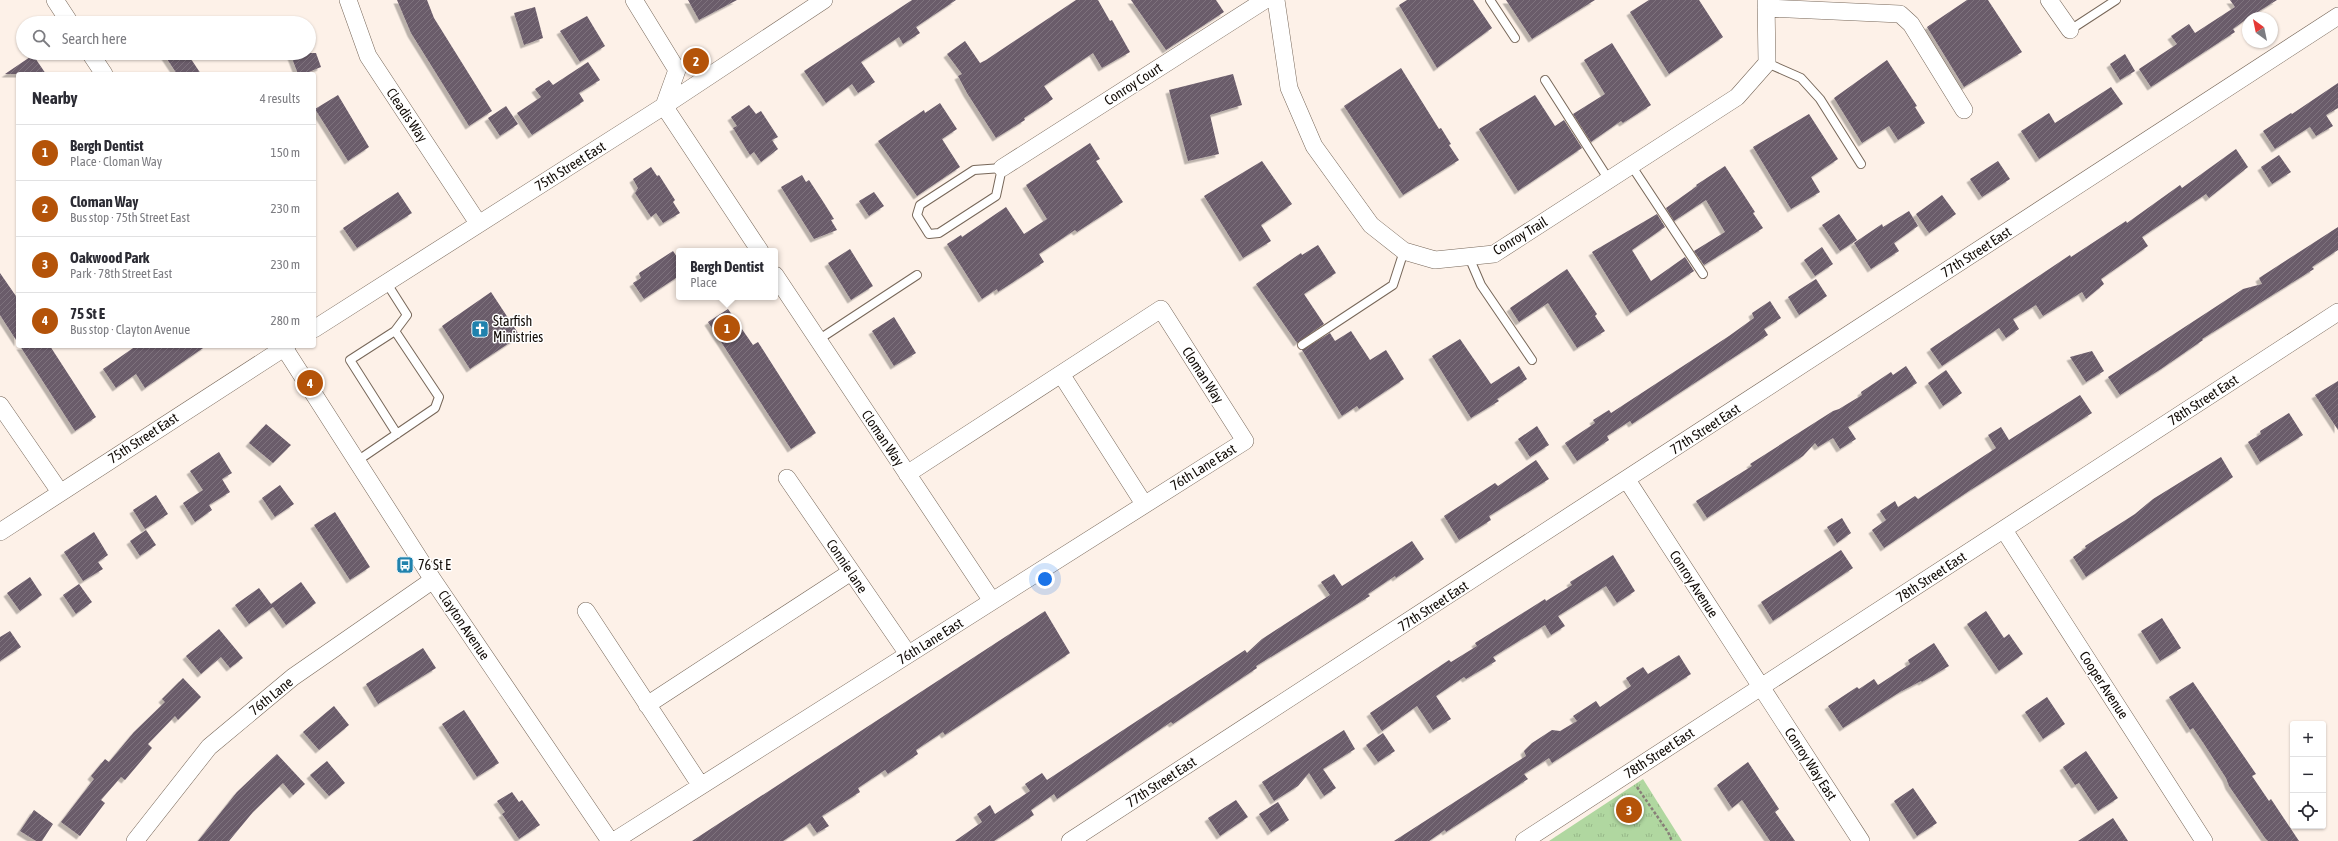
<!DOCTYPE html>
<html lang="en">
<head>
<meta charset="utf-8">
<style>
	body { margin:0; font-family:"Asap Condensed",sans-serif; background:#f2f2f3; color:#2b2b33 }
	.controls { position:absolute; right:12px; bottom:12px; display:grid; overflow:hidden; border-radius:4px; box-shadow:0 1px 3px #0004 }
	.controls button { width:36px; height:36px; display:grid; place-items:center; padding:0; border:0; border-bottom:1px solid #e1e1e2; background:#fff; color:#2b2b33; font:20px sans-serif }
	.compass { position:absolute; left:2242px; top:12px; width:36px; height:36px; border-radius:50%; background:#fff; box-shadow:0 1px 3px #0004; rotate:327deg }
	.you { position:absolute; left:1045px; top:579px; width:14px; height:14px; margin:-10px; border:3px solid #fff; border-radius:50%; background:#1a73e8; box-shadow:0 0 0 6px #1a73e833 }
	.badge { display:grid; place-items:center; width:26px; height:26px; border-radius:50%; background:#b45309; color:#fff; font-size:13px; font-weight:700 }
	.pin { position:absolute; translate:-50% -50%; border:2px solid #fff; box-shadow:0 1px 4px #0006 }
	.popup { position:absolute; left:676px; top:248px; width:102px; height:52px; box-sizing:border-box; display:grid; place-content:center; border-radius:4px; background:#fff; filter:drop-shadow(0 1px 3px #0005); font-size:13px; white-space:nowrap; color:#7c7c81 }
	.popup b { font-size:15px; color:#2b2b33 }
	.popup::after { content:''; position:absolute; left:50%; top:100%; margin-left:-8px; border:8px solid transparent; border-top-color:#fff }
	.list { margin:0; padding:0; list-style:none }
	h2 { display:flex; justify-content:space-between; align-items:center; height:52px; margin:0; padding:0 16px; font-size:17px }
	h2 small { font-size:13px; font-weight:400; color:#7c7c81 }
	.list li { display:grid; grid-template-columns:26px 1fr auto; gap:12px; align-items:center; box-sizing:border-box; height:56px; padding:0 16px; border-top:1px solid #e1e1e2 }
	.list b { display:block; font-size:15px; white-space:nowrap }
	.list p { margin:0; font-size:13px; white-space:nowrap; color:#7c7c81 }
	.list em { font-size:13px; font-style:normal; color:#7c7c81 }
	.icon { flex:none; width:22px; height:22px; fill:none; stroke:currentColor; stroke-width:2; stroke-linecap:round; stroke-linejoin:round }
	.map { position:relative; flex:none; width:2338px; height:841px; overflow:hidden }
	.search { position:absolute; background:#fff; box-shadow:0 1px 3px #0004; left:16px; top:16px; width:300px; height:44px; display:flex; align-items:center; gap:10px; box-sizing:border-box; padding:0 14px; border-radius:22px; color:#7c7c81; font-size:15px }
	.panel { position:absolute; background:#fff; box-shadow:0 1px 3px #0004; left:16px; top:72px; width:300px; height:276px; border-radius:4px }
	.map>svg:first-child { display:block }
	.grass { fill:url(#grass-tufts) }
	.building { fill:url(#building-hatch); filter:url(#shadow) }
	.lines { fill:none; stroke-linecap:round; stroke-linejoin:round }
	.service-casing { stroke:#776759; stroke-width:10 }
	.minor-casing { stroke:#776759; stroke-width:18 }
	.path { stroke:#887f78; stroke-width:2.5; stroke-dasharray:3 2; stroke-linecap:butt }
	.service { stroke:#fff; stroke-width:8 }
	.minor { stroke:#fff; stroke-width:17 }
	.labels { text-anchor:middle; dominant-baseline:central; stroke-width:3; stroke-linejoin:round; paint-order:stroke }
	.street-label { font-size:14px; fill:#120c07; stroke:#fff }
	.poi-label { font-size:14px; fill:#120c07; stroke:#fff; text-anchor:start }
</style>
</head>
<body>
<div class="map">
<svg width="2338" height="841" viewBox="0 0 2338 841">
	<defs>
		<pattern id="grass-tufts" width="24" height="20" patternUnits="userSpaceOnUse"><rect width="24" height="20" fill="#b0d7a0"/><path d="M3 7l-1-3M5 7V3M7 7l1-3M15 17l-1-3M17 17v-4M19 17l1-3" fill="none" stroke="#96b788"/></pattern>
		<pattern id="building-hatch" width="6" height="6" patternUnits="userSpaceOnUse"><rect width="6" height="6" fill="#6a5b6a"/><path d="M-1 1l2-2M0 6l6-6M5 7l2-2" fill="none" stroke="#7e727d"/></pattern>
		<filter id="shadow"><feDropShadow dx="-3.5" dy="3.5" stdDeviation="0" flood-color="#0004"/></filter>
	</defs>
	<rect width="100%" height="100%" fill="#fdf1e8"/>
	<!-- grass -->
	<path class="grass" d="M 1643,779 L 1682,841 L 1549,841 Z"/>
	<!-- building -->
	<path class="building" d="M 397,0 L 427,0 L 434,18 L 492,111 L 469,126 L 411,33 Z
		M 688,0 L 737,0 L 699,20 Z
		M 912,0 L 956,0 L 916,27 L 920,33 L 903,44 L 899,37 L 861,62 L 875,82 L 858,93 L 852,84 L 826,103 L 804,71 Z
		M 1076,0 L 1098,0 L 1110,21 L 1112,20 L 1130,52 L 1102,68 L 1093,53 L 1044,86 L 1053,99 L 1024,118 L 1025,120 L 996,138 L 967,93 L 958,76 L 962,74 L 947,54 L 965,41 L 980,63 L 986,60 Z
		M 1131,0 L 1216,0 L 1224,12 L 1166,50 Z
		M 1407,0 L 1473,0 L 1492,28 L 1437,68 L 1399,5 Z
		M 1506,0 L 1595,0 L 1532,39 Z
		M 1649,0 L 1699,0 L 1723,37 L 1669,74 L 1630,12 Z
		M 1967,0 L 1988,0 L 2022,52 L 1964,87 L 1927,27 Z
		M 2230,0 L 2277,0 L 2248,18 L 2233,29 L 2235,32 L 2151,87 L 2139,69 L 2177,44 L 2171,36 L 2189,24 L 2195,33 L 2235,7 Z
		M 535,7 L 543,38 L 524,45 L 514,13 Z
		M 587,16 L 605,46 L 580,62 L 560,31 Z
		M 1612,43 L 1651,105 L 1623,123 L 1621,121 L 1591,142 L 1573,114 L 1605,94 L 1584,60 Z
		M 163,53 L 187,53 L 201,74 L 177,74 Z
		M 290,53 L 316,53 L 321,67 L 304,74 L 298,74 Z
		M 2125,54 L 2135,71 L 2120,80 L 2110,64 Z
		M 33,55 L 46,74 L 5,74 Z
		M 1887,60 L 1917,106 L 1915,107 L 1925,123 L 1898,140 L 1889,126 L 1862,143 L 1834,98 Z
		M 588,62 L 600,80 L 579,93 L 584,101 L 532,135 L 517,113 L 541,97 L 535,89 L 549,80 L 553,85 Z
		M 1401,68 L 1439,129 L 1441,128 L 1451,144 L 1449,145 L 1459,160 L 1403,195 L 1344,106 Z
		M 1233,74 L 1242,105 L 1210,115 L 1219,154 L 1188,161 L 1169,90 Z
		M 2338,83 L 2338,108 L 2326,115 L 2333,126 L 2316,136 L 2310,127 L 2275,149 L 2263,131 L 2291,113 L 2292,114 Z
		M 2111,87 L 2123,104 L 2039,159 L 2021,131 L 2049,113 L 2055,123 Z
		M 338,95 L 369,147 L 348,161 L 315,109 Z
		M 1535,95 L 1555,126 L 1564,120 L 1582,148 L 1518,191 L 1479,129 Z
		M 940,103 L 957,129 L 942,139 L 960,167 L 917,196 L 878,141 L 924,110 L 925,113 Z
		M 749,105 L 756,114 L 761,111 L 778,137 L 772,140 L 778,149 L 761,162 L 754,152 L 750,155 L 733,128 L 737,126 L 731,117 Z
		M 506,106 L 518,124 L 500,136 L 488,118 Z
		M 1809,114 L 1838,159 L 1811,177 L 1820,192 L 1791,209 L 1753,147 Z
		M 1090,143 L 1100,159 L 1096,161 L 1123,202 L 1077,232 L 1075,230 L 1039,254 L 1044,262 L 998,292 L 997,289 L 982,299 L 947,244 L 961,235 L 962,237 L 1006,207 L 1024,234 L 1047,219 L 1026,185 Z
		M 2236,149 L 2248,167 L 2209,198 L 2206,194 L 2142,237 L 2148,246 L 2101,279 L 2104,284 L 2086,299 L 2082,292 L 2043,316 L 2036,305 L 2013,319 L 2019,329 L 2006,338 L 1999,328 L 1942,366 L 1930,349 L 2070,255 L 2071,257 L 2126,221 L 2127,223 L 2180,185 L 2182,188 Z
		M 2279,155 L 2291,172 L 2272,184 L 2261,167 Z
		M 1262,161 L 1292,204 L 1261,225 L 1271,241 L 1243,258 L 1204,196 Z
		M 1998,161 L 2010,179 L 1982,197 L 1970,179 Z
		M 1725,166 L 1755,212 L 1753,213 L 1763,228 L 1704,265 L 1694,251 L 1725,232 L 1706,200 L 1674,221 L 1666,208 L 1697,186 L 1696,185 Z
		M 651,167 L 657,176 L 659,175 L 675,200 L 673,202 L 680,213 L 663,223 L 656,213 L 651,217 L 635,193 L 638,188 L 633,179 Z
		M 802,175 L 806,182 L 809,180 L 824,203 L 834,219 L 831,220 L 837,230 L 814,239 L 781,187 Z
		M 398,192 L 412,213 L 357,248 L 343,228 Z
		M 874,192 L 884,206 L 869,216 L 859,201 Z
		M 1942,195 L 1956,214 L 1929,233 L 1916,214 Z
		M 1909,211 L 1918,226 L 1894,243 L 1899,251 L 1871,269 L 1854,243 L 1882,224 L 1883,227 Z
		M 1657,214 L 1665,227 L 1632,250 L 1651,281 L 1685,257 L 1694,271 L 1630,313 L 1592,252 Z
		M 1839,214 L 1857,240 L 1840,251 L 1822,225 Z
		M 2338,227 L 2338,250 L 2312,267 L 2314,269 L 2202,339 L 2203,340 L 2161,369 L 2120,395 L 2108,377 L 2243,289 L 2262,284 L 2259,278 Z
		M 1318,245 L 1336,273 L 1304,294 L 1324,324 L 1297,343 L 1256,284 L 1301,253 L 1302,255 Z
		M 1822,247 L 1833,264 L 1815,276 L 1804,260 Z
		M 850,249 L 873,286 L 851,300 L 828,263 Z
		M 673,251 L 679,260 L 679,276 L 644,299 L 633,283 L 641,278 L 639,273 Z
		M 1567,269 L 1597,314 L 1595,316 L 1605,331 L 1577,348 L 1548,303 L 1519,322 L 1510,308 Z
		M 0,273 L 18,299 L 18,343 L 0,315 Z
		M 1816,279 L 1827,296 L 1799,315 L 1788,297 Z
		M 491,292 L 520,336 L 470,369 L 442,326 Z
		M 1770,301 L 1781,318 L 1764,329 L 1768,335 L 1632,424 L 1630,421 L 1607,436 L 1609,440 L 1577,461 L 1565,443 L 1595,423 L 1593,420 L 1609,410 L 1611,413 L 1729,336 L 1754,318 L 1752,313 Z
		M 728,309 L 753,345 L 758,342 L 816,433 L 791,449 L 708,322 Z
		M 894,317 L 916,353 L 894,366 L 872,331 Z
		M 1351,331 L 1370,360 L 1386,350 L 1404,379 L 1359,409 L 1357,406 L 1342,416 L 1302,350 L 1330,333 L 1335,341 Z
		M 1460,339 L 1491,384 L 1519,366 L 1527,379 L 1497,399 L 1499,401 L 1471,418 L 1432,356 Z
		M 20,346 L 50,346 L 96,417 L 75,431 Z
		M 136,346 L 206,346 L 145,388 L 136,374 L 116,388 L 103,369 Z
		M 2092,351 L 2104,371 L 2086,382 L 2070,357 Z
		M 1906,366 L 1917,383 L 1848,427 L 1856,439 L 1840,449 L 1833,438 L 1818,447 L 1815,443 L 1803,456 L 1707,518 L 1696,501 L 1752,466 L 1750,464 L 1833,411 L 1839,409 L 1862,395 L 1861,392 L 1891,372 L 1893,375 Z
		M 1946,370 L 1962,393 L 1943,406 L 1928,383 Z
		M 2338,381 L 2338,430 L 2315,395 Z
		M 2080,395 L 2092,413 L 1969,491 L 1884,548 L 1872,530 L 1886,520 L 1880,511 L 1895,501 L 1898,507 L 1915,496 L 1918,499 L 1996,448 L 1988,435 L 2001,427 L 2009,440 Z
		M 2289,413 L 2303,435 L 2260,462 L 2248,442 L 2261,434 L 2260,431 Z
		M 266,424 L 291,445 L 273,463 L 249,443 Z
		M 1537,426 L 1549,445 L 1530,457 L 1518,439 Z
		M 219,452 L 232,473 L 222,479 L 230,492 L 209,505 L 212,510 L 195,522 L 183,503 L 203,490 L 190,471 Z
		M 2221,457 L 2233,477 L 2086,577 L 2073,557 L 2086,548 L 2085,546 L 2135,514 L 2153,499 Z
		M 1536,460 L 1549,479 L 1489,516 L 1491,520 L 1459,540 L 1444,516 L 1495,483 L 1498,486 Z
		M 280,485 L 294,504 L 275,517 L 262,498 Z
		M 156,495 L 168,514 L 145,529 L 133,510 Z
		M 335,512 L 370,567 L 350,580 L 314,525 Z
		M 1842,518 L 1851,533 L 1837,543 L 1827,527 Z
		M 146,530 L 156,545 L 140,556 L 130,541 Z
		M 94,532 L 108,555 L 98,562 L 103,569 L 83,581 L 64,552 Z
		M 1412,541 L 1424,559 L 1396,578 L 1395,576 L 1368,594 L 1370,596 L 1256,666 L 1257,668 L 1173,724 L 1171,722 L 1057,799 L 1054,794 L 1031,810 L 1034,815 L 994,841 L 955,841 L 982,822 L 977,814 L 990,805 L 995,814 L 1030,791 L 1025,784 L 1042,773 L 1047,780 L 1245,650 L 1247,653 L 1262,639 L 1330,595 L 1321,582 L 1334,574 L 1342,586 Z
		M 1841,550 L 1853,568 L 1773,621 L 1761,602 Z
		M 1613,555 L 1635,591 L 1617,603 L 1606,586 L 1558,616 L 1565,626 L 1551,635 L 1545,625 L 1493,657 L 1496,661 L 1466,679 L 1464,677 L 1436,696 L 1451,719 L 1433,730 L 1417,706 L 1382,731 L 1370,713 L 1449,660 L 1451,662 L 1477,646 L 1475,643 L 1545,599 L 1546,601 L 1572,585 L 1570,582 Z
		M 30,577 L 42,595 L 20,611 L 7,593 Z
		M 301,582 L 316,603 L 286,625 L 273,607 L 249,624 L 235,605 L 259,588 L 271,604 Z
		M 79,584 L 92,602 L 76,614 L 63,595 Z
		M 1045,611 L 1070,653 L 945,735 L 943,732 L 916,750 L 918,754 L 888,774 L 885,770 L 858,788 L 860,792 L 822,816 L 829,826 L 817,833 L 810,823 L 783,841 L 692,841 Z
		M 1986,611 L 2004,638 L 2009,634 L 2023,654 L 1999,671 L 1967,624 Z
		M 2162,618 L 2181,648 L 2160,661 L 2141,631 Z
		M 219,629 L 243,658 L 230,668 L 221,657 L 201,674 L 186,656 Z
		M 10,631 L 21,647 L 0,661 L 0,637 Z
		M 1934,643 L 1949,666 L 1922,682 L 1921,681 L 1900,692 L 1843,728 L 1828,706 L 1857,687 L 1859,689 L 1874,679 L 1878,685 L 1910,664 L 1908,660 Z
		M 423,648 L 436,668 L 378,704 L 366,684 Z
		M 1679,655 L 1691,674 L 1552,763 L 1549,758 L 1524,774 L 1528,779 L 1446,832 L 1445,830 L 1429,841 L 1394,841 L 1526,756 L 1524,751 L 1532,743 L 1552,730 L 1560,731 L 1577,721 L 1573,716 L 1596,701 L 1600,707 L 1631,686 L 1626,678 L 1643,667 L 1648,674 Z
		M 183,678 L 201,697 L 178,720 L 175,716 L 148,744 L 152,748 L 125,780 L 121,777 L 101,800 L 105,803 L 80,836 L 61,822 L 94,779 L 91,776 L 105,759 L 109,762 L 134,732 L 165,702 L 162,699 Z
		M 2193,682 L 2256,774 L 2252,776 L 2269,801 L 2271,799 L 2299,841 L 2268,841 L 2265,838 L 2229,786 L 2226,778 L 2204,744 L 2193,728 L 2190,730 L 2169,697 Z
		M 2047,697 L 2065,724 L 2043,739 L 2025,712 Z
		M 334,706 L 349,725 L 319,750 L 303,732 Z
		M 464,710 L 499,763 L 477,777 L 442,724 Z
		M 1344,730 L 1355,749 L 1323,769 L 1336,788 L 1324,796 L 1309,773 L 1298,786 L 1274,801 L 1262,782 Z
		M 1383,733 L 1395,751 L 1378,762 L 1366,745 Z
		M 2086,751 L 2118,798 L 2098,811 L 2079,783 L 2075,785 L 2063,767 Z
		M 277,754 L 305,784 L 293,795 L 283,783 L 253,812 L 229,841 L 198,841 L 237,792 Z
		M 327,761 L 345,783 L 329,796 L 310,775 Z
		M 1748,762 L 1779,809 L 1775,812 L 1795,841 L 1770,841 L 1742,800 L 1732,808 L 1717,785 Z
		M 1913,788 L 1937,823 L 1917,836 L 1894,801 Z
		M 512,792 L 519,802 L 522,800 L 540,825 L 519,839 L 502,814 L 505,812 L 497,801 Z
		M 1236,800 L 1248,817 L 1220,836 L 1208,818 Z
		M 1278,802 L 1289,820 L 1271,832 L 1259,814 Z
		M 34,810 L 53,824 L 42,841 L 36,841 L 20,831 Z
		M 2113,818 L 2128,841 L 2078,841 Z"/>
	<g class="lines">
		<defs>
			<path id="service" d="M 1490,0 L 1515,38
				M 2070,30 L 2116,0
				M 1767,63 L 1801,78 L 1820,99 L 1861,164
				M 1545,80 L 1609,180
				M 1631,165 L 1703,274
				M 1002,168 L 996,196 L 939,233 L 929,234 L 917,215 L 920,205 L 974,170 Z
				M 1469,257 L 1481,285 L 1532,360
				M 395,331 L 350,360 L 397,434
				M 818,340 L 917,275
				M 1302,345 L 1393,285 L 1404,251
				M 357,461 L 435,408 L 439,397 L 395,331 L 407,315 L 386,282"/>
			<path id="minor" d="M 55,0 L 70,23
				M 348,0 L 368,56 L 478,223
				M 634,0 L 677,70 L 664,106 L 760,251
				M 1276,0 L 1289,88 L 1314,146 L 1371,225 L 1404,251 L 1435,260 L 1494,254 L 1737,97 L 1767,63 L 1766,0
				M 2049,0 L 2070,30
				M 1766,8 L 1900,14 L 1911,24 L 1964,110
				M 90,53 L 104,74
				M 1002,168 L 1265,0
				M 775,275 L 992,601
				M 314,329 L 664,106 L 824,0
				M 283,346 L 433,580 L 610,841
				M 1061,374 L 1144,504
				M 0,405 L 60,492
				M 787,478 L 908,654
				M 1627,480 L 1861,841
				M 2004,530 L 2204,841
				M 0,532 L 287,346
				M 586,611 L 701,786
				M 647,705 L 851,572
				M 135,841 L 209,747 L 293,677 L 433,580
				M 614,841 L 1245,441 L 1161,309 L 907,474
				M 1070,841 L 2338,16
				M 1524,841 L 2338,312"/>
		</defs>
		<!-- service casing -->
		<use href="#service" class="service-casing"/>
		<!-- minor casing -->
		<use href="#minor" class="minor-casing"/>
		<!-- path -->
		<path class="path" d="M 1637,787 L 1668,832 L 1672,841"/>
		<!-- service -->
		<use href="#service" class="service"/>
		<!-- minor -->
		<use href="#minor" class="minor"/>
	</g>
	<!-- icons -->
	<defs>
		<symbol id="church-square" viewBox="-11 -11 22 22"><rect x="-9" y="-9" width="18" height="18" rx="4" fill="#2082ad" stroke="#fff"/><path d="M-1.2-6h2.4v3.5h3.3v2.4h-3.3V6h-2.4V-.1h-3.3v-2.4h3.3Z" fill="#fff"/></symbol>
		<symbol id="bus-square" viewBox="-11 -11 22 22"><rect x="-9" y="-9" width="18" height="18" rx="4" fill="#2082ad" stroke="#fff"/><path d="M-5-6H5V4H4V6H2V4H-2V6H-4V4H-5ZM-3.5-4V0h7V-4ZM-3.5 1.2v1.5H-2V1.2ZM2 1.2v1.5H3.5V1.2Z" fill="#fff"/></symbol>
	</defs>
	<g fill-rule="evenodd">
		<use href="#church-square" x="470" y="319" width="20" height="20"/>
		<use href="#bus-square" x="395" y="555" width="20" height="20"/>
	</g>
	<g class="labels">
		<!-- street labels -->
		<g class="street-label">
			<text transform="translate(1133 84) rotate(-33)">Conroy Court</text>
			<text transform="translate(407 115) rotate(56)">Cleadis Way</text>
			<text transform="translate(570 166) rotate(-32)">75th Street East</text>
			<text transform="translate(1520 236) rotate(-31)">Conroy Trail</text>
			<text transform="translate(1976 252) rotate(-33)">77th Street East</text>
			<text transform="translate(1203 375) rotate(57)">Cloman Way</text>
			<text transform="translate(2203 400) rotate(-33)">78th Street East</text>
			<text transform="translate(1705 429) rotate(-33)">77th Street East</text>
			<text transform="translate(143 438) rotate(-33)">75th Street East</text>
			<text transform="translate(883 438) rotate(56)">Cloman Way</text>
			<text transform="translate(1203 467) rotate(-32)">76th Lane East</text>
			<text transform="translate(847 566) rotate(56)">Connie lane</text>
			<text transform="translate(1931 577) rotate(-33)">78th Street East</text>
			<text transform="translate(1694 584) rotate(57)">Conroy Avenue</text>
			<text transform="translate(1433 606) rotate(-33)">77th Street East</text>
			<text transform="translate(464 625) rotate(56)">Clayton Avenue</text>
			<text transform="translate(930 641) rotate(-32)">76th Lane East</text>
			<text transform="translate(2104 685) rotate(57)">Cooper Avenue</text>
			<text transform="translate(271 696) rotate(-39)">76th Lane</text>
			<text transform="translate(1659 753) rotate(-33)">78th Street East</text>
			<text transform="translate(1811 764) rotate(57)">Conroy Way East</text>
			<text transform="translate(1161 782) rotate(-33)">77th Street East</text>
		</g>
		<!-- poi labels -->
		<g class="poi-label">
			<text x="493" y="321">Starfish<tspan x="493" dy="16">Ministries</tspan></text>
			<text x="418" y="565">76 St E</text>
		</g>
	</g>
</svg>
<div class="controls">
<button>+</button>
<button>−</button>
<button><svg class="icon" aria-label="locate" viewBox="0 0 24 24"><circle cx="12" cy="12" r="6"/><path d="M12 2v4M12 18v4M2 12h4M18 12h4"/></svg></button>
</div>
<svg class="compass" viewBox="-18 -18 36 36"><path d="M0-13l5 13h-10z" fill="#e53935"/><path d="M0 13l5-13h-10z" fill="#7c7c81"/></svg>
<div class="you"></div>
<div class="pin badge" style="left:727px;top:328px">1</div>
<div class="popup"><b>Bergh Dentist</b>Place</div>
<div class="pin badge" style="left:696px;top:61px">2</div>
<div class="pin badge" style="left:1629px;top:810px">3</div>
<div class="pin badge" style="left:310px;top:383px">4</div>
<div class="search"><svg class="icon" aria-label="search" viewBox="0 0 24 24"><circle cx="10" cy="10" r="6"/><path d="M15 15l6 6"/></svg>Search here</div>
<section class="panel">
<h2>Nearby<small>4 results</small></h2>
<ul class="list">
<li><span class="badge">1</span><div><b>Bergh Dentist</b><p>Place · Cloman Way</p></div><em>150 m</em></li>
<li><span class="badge">2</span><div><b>Cloman Way</b><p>Bus stop · 75th Street East</p></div><em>230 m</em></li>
<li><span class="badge">3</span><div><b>Oakwood Park</b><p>Park · 78th Street East</p></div><em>230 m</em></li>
<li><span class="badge">4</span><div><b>75 St E</b><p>Bus stop · Clayton Avenue</p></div><em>280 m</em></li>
</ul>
</section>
</div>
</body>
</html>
